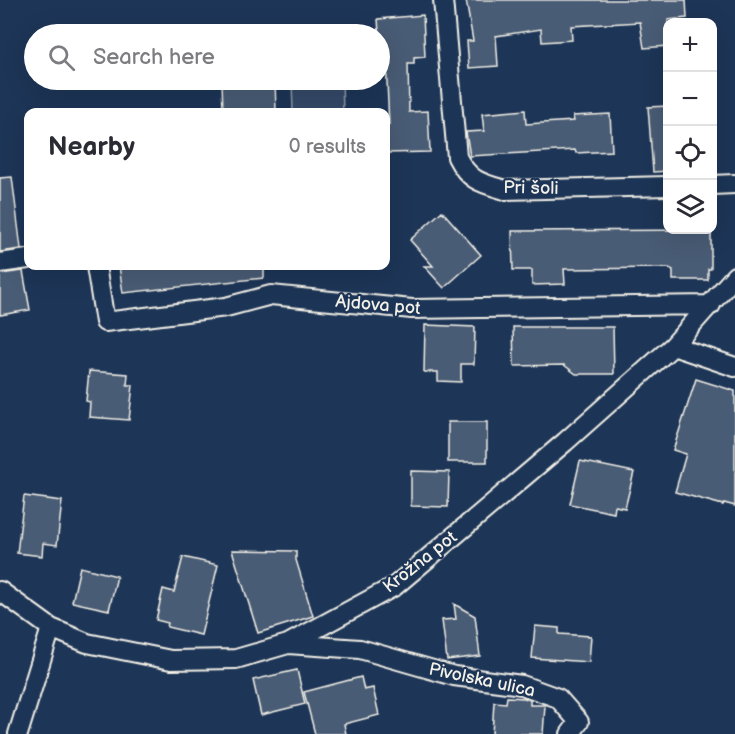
<!DOCTYPE html>
<html lang="en">
<head>
<meta charset="utf-8">
<style>
	body { margin:0; font-family:"Balsamiq Sans",sans-serif; background:#f2f2f3; color:#2b2b33 }
	.controls { position:absolute; right:18px; top:18px; display:grid; overflow:hidden; border-radius:12px; box-shadow:0 6px 24px #0002 }
	.controls button { width:54px; height:54px; display:grid; place-items:center; padding:0; border:0; border-bottom:2px solid #e1e1e2; background:#fff; color:#2b2b33; font:30px sans-serif }
	.list { margin:0; padding:0; list-style:none }
	h2 { display:flex; justify-content:space-between; align-items:center; height:78px; margin:0; padding:0 24px; font-size:26px }
	h2 small { font-size:20px; font-weight:400; color:#7c7c81 }
	.icon { flex:none; width:33px; height:33px; fill:none; stroke:currentColor; stroke-width:2; stroke-linecap:round; stroke-linejoin:round }
	.map { position:relative; flex:none; width:735px; height:734px; overflow:hidden }
	.search { position:absolute; background:#fff; box-shadow:0 6px 24px #0002; left:24px; top:24px; width:366px; height:66px; display:flex; align-items:center; gap:15px; box-sizing:border-box; padding:0 21px; border-radius:33px; color:#7c7c81; font-size:22px }
	.panel { position:absolute; background:#fff; box-shadow:0 6px 24px #0002; left:24px; top:108px; width:366px; height:162px; border-radius:12px }
	.map>svg:first-child { display:block }
	.green { fill:#354a67; stroke:#949ea8; stroke-width:1.5 }
	.building { fill:#485b74; stroke:#f4f1e8; stroke-width:1.5 }
	.lines { fill:none; stroke-linecap:round; stroke-linejoin:round }
	.minor-casing { stroke:#f4f1e8; stroke-width:22 }
	.minor { stroke:#1d3557; stroke-width:18 }
	.labels { text-anchor:middle; dominant-baseline:central; stroke-width:4.5; stroke-linejoin:round; paint-order:stroke }
	.street-label { font-size:18px; fill:#f4f1e8; stroke:#1d3557 }
</style>
</head>
<body>
<div class="map">
<svg width="735" height="734" viewBox="0 0 735 734">
	<rect width="100%" height="100%" fill="#1d3557"/>
	<filter id="ink" filterUnits="userSpaceOnUse"><feTurbulence type="fractalNoise" baseFrequency=".0167" numOctaves="2"/><feDisplacementMap in="SourceGraphic" scale="12" xChannelSelector="R" yChannelSelector="G"/><feConvolveMatrix kernelMatrix="1 2 1 2 8 2 1 2 1" color-interpolation-filters="sRGB"/></filter>
	<g filter="url(#ink)">
		<!-- green -->
		<path class="green" d="M 292,80 L 342,80 L 343,112 L 293,112 Z"/>
		<!-- building -->
		<path class="building" d="M 466,0 L 686,0 L 687,18 L 668,20 L 668,46 L 644,48 L 640,22 L 571,26 L 572,40 L 542,42 L 541,29 L 496,36 L 498,66 L 469,68 L 467,41 L 473,41 Z
			M 423,15 L 425,57 L 414,58 L 414,64 L 408,64 L 409,112 L 428,111 L 430,152 L 386,153 L 386,125 L 389,125 L 386,60 L 381,60 L 378,19 Z
			M 222,80 L 275,80 L 276,112 L 223,112 Z
			M 668,106 L 668,171 L 653,172 L 648,107 Z
			M 525,110 L 526,124 L 574,121 L 573,116 L 610,114 L 612,151 L 576,153 L 575,150 L 470,156 L 466,132 L 484,131 L 482,114 Z
			M 12,177 L 21,249 L 0,252 L 0,178 Z
			M 442,211 L 481,255 L 444,288 L 424,266 L 433,266 L 410,240 Z
			M 711,230 L 711,269 L 708,269 L 708,280 L 673,280 L 673,270 L 669,268 L 564,269 L 565,284 L 532,285 L 532,270 L 513,270 L 512,231 Z
			M 119,266 L 264,266 L 264,278 L 123,293 Z
			M 23,271 L 30,310 L 0,315 L 0,274 Z
			M 425,325 L 475,327 L 474,364 L 461,364 L 461,382 L 438,381 L 438,372 L 424,372 Z
			M 513,327 L 613,327 L 614,374 L 576,374 L 564,365 L 514,366 Z
			M 89,371 L 128,374 L 127,385 L 133,385 L 129,420 L 89,417 L 90,402 L 86,401 Z
			M 696,379 L 735,391 L 735,506 L 724,503 L 723,505 L 675,492 L 686,454 L 673,450 Z
			M 448,422 L 487,422 L 487,462 L 448,462 Z
			M 580,461 L 634,472 L 625,508 L 615,506 L 614,513 L 570,504 Z
			M 411,471 L 449,472 L 448,507 L 411,506 Z
			M 24,496 L 62,501 L 57,545 L 43,543 L 42,556 L 17,553 Z
			M 232,550 L 296,551 L 296,560 L 313,616 L 258,633 Z
			M 183,557 L 218,565 L 201,635 L 167,627 L 168,623 L 156,620 L 163,589 L 174,592 Z
			M 80,567 L 117,576 L 109,610 L 72,602 Z
			M 454,604 L 475,616 L 480,656 L 447,660 L 442,620 L 456,619 Z
			M 535,626 L 559,628 L 559,634 L 591,636 L 589,662 L 532,658 Z
			M 297,670 L 305,704 L 261,715 L 253,680 Z
			M 361,677 L 364,690 L 373,688 L 379,715 L 344,724 L 346,734 L 315,734 L 304,692 Z
			M 507,697 L 524,698 L 530,700 L 530,705 L 545,705 L 543,734 L 492,734 L 494,702 L 506,703 Z"/>
		<g class="lines">
			<defs>
				<path id="minor" d="M 443,0 L 457,157 C 469,181 481,183 505,190 L 668,186
					M 712,185 L 735,184
					M 0,263 L 28,259
					M 96,266 L 105,322 L 226,307 L 271,295 L 412,309 L 711,305
					M 673,346 L 735,367
					M 0,591 L 51,628 L 87,643 L 171,660 L 236,659 L 288,644 L 395,586 L 565,442 L 673,346 L 735,276
					M 288,644 L 360,649 L 454,676 L 522,685 L 558,698 L 579,722 L 570,734
					M 18,734 L 51,628"/>
			</defs>
			<!-- minor casing -->
			<use href="#minor" class="minor-casing"/>
			<!-- minor -->
			<use href="#minor" class="minor"/>
		</g>
	</g>
	<g class="labels">
		<!-- street labels -->
		<g class="street-label">
			<text transform="translate(531 188) rotate(1)">Pri šoli</text>
			<text transform="translate(378 305) rotate(5)">Ajdova pot</text>
			<text transform="translate(420 562) rotate(-38)">Krožna pot</text>
			<text transform="translate(482 680) rotate(12)">Pivolska ulica</text>
		</g>
	</g>
</svg>
<div class="controls">
<button>+</button>
<button>−</button>
<button><svg class="icon" aria-label="locate" viewBox="0 0 24 24"><circle cx="12" cy="12" r="6"/><path d="M12 2v4M12 18v4M2 12h4M18 12h4"/></svg></button>
<button><svg class="icon" aria-label="layers" viewBox="0 0 24 24"><path d="M12 4l9 5-9 5-9-5zM3 14l9 5 9-5"/></svg></button>
</div>
<div class="search"><svg class="icon" aria-label="search" viewBox="0 0 24 24"><circle cx="10" cy="10" r="6"/><path d="M15 15l6 6"/></svg>Search here</div>
<section class="panel">
<h2>Nearby<small>0 results</small></h2>
<ul class="list">
</ul>
</section>
</div>
</body>
</html>
